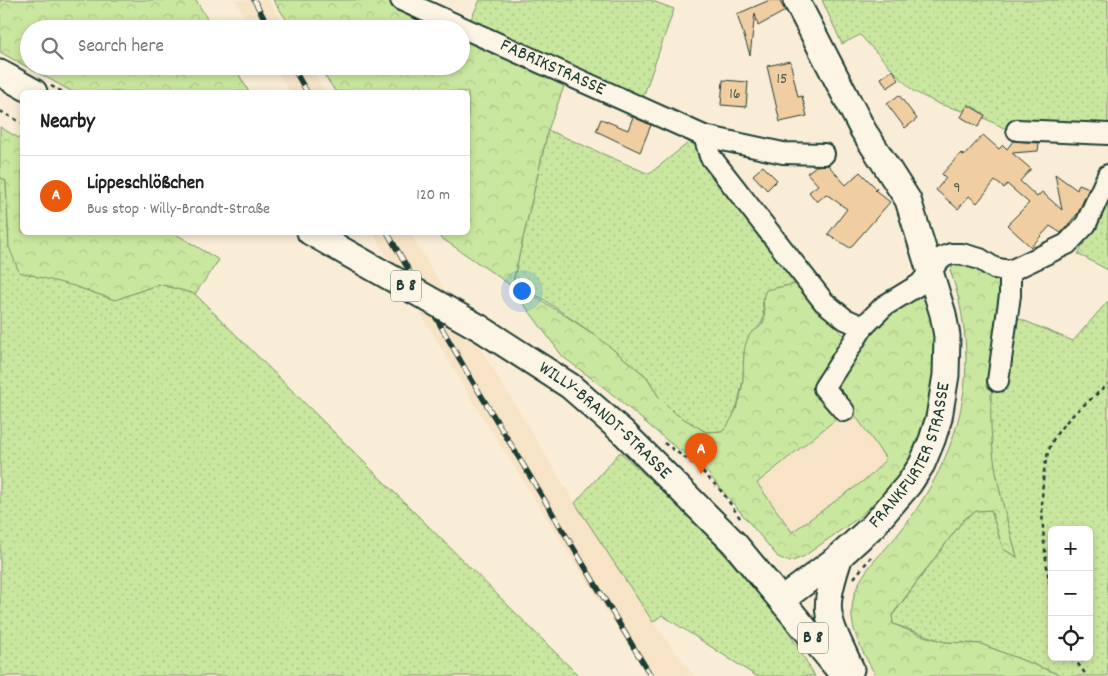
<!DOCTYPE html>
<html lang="en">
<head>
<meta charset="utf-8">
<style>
	body { margin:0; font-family:Dekko,sans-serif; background:#f2f2f2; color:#222 }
	.controls { position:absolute; right:15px; bottom:15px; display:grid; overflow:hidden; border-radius:8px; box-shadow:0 2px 8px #0003 }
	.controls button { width:45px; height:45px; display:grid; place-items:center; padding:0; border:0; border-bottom:1px solid #e0e0e0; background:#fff; color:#222; font:25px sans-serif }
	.you { position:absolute; left:521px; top:290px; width:18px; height:18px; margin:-12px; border:4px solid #fff; border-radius:50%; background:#1a73e8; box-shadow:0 0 0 8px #1a73e833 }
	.badge { display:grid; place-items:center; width:32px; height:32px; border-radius:50%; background:#ea580c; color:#fff; font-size:16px; font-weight:700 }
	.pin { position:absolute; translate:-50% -41px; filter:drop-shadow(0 1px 2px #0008) }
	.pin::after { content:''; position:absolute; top:26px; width:18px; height:15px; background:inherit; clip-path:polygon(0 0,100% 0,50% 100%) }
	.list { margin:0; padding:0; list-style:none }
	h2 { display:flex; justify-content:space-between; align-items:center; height:65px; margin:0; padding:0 20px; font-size:21px }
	h2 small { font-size:16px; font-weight:400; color:#767676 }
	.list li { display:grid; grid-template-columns:32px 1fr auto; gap:15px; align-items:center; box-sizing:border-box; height:80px; padding:0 20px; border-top:1px solid #e0e0e0 }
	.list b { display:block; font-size:19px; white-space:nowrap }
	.list p { margin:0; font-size:16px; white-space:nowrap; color:#767676 }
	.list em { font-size:16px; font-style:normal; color:#767676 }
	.icon { flex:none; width:28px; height:28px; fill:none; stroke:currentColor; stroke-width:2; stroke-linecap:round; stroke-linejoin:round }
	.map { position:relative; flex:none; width:1108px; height:676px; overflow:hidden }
	.search { position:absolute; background:#fff; box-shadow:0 2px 8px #0003; left:20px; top:20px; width:450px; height:55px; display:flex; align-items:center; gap:12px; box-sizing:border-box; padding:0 18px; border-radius:28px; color:#767676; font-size:19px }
	.panel { position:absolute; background:#fff; box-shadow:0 2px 8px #0003; left:20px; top:90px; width:450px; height:145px; border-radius:8px }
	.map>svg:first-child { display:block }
	.built { fill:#f7e4c7 }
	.green { fill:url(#green-dots); stroke:#74926a; fill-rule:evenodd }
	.forest { fill:url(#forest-crowns); stroke:#74926a; fill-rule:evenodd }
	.building { fill:#f1cea1; stroke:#1f3d34 }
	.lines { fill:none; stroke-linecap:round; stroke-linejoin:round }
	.minor-casing { stroke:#1f3d34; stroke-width:24 }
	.major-casing { stroke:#1f3d34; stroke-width:29 }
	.path { stroke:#1f3d34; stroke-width:2.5; stroke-dasharray:4 4; stroke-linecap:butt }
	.minor { stroke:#fcf5e5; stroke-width:20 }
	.major { stroke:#fcf5e5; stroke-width:25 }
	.rail-casing { stroke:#1f3d34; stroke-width:5.5 }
	.rail { stroke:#fcf5e5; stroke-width:4; stroke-dasharray:11; stroke-linecap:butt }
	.major-bridge-casing { stroke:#1f3d34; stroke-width:29; stroke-linecap:butt }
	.major-bridge { stroke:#fcf5e5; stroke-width:25 }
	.labels { text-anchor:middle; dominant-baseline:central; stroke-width:4; stroke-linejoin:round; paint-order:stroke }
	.number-label { font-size:16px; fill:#54614f }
	.shield { fill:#fcf5e5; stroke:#617469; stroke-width:1 }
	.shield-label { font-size:18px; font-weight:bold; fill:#1f3d34 }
	.street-label { font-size:19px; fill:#1f3d34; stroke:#fcf5e5 }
</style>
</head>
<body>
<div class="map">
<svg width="1108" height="676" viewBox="0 0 1108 676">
	<defs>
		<pattern id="green-dots" width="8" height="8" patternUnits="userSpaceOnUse" patternTransform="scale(1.25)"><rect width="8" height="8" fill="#cae79f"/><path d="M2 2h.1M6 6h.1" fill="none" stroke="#adc78a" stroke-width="1.8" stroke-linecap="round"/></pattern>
		<pattern id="forest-crowns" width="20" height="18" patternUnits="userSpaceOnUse" patternTransform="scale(1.25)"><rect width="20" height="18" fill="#cae79f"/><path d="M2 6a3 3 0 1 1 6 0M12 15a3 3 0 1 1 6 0" fill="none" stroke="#adc78a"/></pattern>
	</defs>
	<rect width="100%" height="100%" fill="#faedd7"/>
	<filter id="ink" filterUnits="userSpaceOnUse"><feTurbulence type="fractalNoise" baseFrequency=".02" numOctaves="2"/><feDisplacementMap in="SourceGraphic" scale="10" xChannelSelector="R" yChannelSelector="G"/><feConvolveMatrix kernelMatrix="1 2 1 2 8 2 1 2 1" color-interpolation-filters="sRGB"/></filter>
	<g filter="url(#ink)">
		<!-- built -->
		<path class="built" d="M 235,0 L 269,0 L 287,29 L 252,29 Z
			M 274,66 L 309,66 L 325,92 L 290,92 Z
			M 373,233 L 410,233 L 575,503 L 653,622 L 694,676 L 650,676 L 591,588 L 476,407 Z
			M 851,408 L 886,459 L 869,477 L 792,532 L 757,483 Z"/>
		<!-- green -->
		<path class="green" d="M 480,0 L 650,0 L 674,9 L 641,103 L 470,21 Z
			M 822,0 L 1108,0 L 1108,122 L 1087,131 L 1018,135 L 984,118 L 985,115 L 969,104 L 963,111 L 939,104 L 913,91 L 860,35 L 842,44 Z
			M 548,130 L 649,174 L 692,140 L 800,283 L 775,288 L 762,298 L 764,318 L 744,353 L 743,380 L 738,403 L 731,421 L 723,431 L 706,432 L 676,414 L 658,396 L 647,377 L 595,335 L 543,299 L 513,282 Z
			M 0,177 L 6,181 L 9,247 L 74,286 L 115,300 L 159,284 L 195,294 L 579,676 L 0,676 Z
			M 1108,202 L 1108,270 L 1078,254 Z
			M 1108,301 L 1108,676 L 1063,676 L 981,644 L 945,642 L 893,624 L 892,616 L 964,519 L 976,511 L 991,510 L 1003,549 L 1017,557 C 1002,501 984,444 992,386 C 995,363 1006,338 1013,316 L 1073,341 ZM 1052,530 L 1089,530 L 1089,657 L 1052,657 Z
			M 620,452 L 698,524 L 784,624 L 815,676 L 756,676 L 662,615 L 653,622 L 575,503 Z"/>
		<!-- forest -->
		<path class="forest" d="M 0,0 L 196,0 L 213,29 L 29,29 L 29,66 L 234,66 L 249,92 L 73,92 L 0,52 Z
			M 273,0 L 387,0 L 451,29 L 293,29 Z
			M 461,34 L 566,81 L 548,130 L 513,282 L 595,335 L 647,377 L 658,396 L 676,414 L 706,432 L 723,431 C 735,417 742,397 743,378 C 744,365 742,348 749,336 C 753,329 762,329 764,320 C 766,308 760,301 766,290 L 800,283 L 848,341 L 882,317 L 918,295 L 925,298 L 936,337 L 932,405 L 913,457 L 899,479 L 858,518 L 803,557 L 790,562 L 778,557 L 701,465 L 670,443 L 606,389 L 563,357 L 509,284 L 434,233 L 468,232 L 468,92 L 336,92 L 318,66 L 461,66 ZM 850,408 L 886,459 L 869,477 L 792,532 L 757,483 Z
			M 0,127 L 22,140 L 22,232 L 174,233 L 219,260 L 195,294 L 159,284 L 115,300 L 74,286 L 19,272 L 9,247 L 6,181 L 0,177 Z
			M 957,262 L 972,265 L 1005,285 C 998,336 987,390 992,441 C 995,481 1007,519 1017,557 L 1003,549 L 991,510 L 976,511 L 964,519 L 892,615 L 893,624 L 920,635 L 945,642 L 981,644 L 1063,676 L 876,676 C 865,656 850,632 852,609 C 854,575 880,557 899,533 C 962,453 984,368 950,270 Z"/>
		<!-- building -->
		<path class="building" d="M 770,0 L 779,0 L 785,11 L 758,26 L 755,13 L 750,55 L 737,14 Z
			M 790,61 L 798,97 L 802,96 L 807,116 L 780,122 L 767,66 Z
			M 893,70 L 899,80 L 887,88 L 881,78 Z
			M 723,80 L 748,82 L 746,107 L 721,105 Z
			M 899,95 L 917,119 L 905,128 L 887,104 Z
			M 968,105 L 985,115 L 978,127 L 961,117 Z
			M 633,117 L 651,125 L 640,152 L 596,131 L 601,119 L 628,130 Z
			M 983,135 L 999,149 L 1003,145 L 1007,149 L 1013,141 L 1039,143 L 1038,151 L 1012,153 L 1031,169 L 1020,181 L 1037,197 L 1042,192 L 1062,210 L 1055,174 L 1077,190 L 1079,184 L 1089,188 L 1078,213 L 1061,233 L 1050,226 L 1031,247 L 1007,225 L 1029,203 L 1007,184 L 1004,188 L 995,181 L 977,203 L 969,196 L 958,209 L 936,190 L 946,178 L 942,174 L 961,153 L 964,156 Z
			M 828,165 L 846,185 L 860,172 L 877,189 L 875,190 L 890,202 L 850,248 L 828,234 L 847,209 L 826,194 L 817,202 L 809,192 L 818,185 L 807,173 L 816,166 Z
			M 763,166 L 777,180 L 767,190 L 753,175 Z"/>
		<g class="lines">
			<defs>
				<g id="minor">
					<path id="s1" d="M 401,0 L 704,136 L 783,153 L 824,154"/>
					<path d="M 1017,130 L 1108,134"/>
					<path d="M 704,136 L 710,156 L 824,302 L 845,319 L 863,327"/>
					<path d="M 998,381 L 1010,295 L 1010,271"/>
					<path d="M 844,411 L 824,388 L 863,327 L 884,306 L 920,284 L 941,258 L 951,254 L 962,254 L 980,259 L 994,268 L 1010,271 L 1067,244 L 1086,224 L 1108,175"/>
				</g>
				<g id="major">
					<path d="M 0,73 L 34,92"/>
					<path d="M 310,232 L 333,245"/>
					<path id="s2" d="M 480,328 L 570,386 L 624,433 L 734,543 L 844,676"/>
					<path d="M 840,556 C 820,614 827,616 851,669"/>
					<path id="s3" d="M 783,599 L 840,556 L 873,526 L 909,484 L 922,464 L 932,440 L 939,418 L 946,375 L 947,336 L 943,314 L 908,200 L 863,130 L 796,0"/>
				</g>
			</defs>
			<!-- minor casing -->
			<use href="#minor" class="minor-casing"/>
			<!-- major casing -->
			<use href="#major" class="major-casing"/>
			<!-- path -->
			<path class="path" d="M 51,86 L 63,92
				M 0,111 L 22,123
				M 664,443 L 697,466 L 723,493 L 742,521
				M 854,578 L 871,557
				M 1052,600 C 1045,558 1032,471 1056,435 C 1070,414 1090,401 1108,384
				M 1073,657 L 1087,676"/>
			<!-- minor -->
			<use href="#minor" class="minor"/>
			<!-- major -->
			<use href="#major" class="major"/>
			<defs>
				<path id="rail" d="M 254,0 L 270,29
					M 292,66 L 307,92
					M 387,232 L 467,372 L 651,676"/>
			</defs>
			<!-- rail casing -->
			<use href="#rail" class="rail-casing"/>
			<!-- rail -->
			<use href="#rail" class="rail"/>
			<defs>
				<path id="major-bridge" d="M 333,245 L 480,328"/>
			</defs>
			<!-- major-bridge casing -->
			<use href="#major-bridge" class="major-bridge-casing"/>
			<!-- major-bridge -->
			<use href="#major-bridge" class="major-bridge"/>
		</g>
	</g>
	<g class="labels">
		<!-- number labels -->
		<g class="number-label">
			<text x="782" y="79">15</text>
			<text x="735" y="94">16</text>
			<text x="957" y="188">9</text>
		</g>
		<!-- shield labels -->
		<g class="shield">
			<rect x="391" y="270.5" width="30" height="31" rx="4"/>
			<rect x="798" y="622.5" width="30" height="31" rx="4"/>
		</g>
		<g class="shield-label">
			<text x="406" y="286">B 8</text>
			<text x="813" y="638">B 8</text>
		</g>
		<!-- street labels -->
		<g class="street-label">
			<text stroke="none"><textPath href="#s1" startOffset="166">FABRIKSTRASSE</textPath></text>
			<text stroke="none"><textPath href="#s2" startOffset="156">WILLY-BRANDT-STRASSE</textPath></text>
			<text stroke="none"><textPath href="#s3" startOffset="198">FRANKFURTER STRASSE</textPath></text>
		</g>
	</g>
</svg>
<div class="controls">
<button>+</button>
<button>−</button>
<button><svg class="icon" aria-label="locate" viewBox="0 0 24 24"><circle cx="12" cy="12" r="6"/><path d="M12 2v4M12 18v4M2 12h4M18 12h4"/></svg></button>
</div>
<div class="you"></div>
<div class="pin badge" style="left:701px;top:474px">A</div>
<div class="search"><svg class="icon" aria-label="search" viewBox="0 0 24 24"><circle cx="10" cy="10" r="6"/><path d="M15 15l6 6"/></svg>Search here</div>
<section class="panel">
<h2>Nearby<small></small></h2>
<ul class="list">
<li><span class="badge">A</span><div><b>Lippeschlößchen</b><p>Bus stop · Willy-Brandt-Straße</p></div><em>120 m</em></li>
</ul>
</section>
</div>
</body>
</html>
